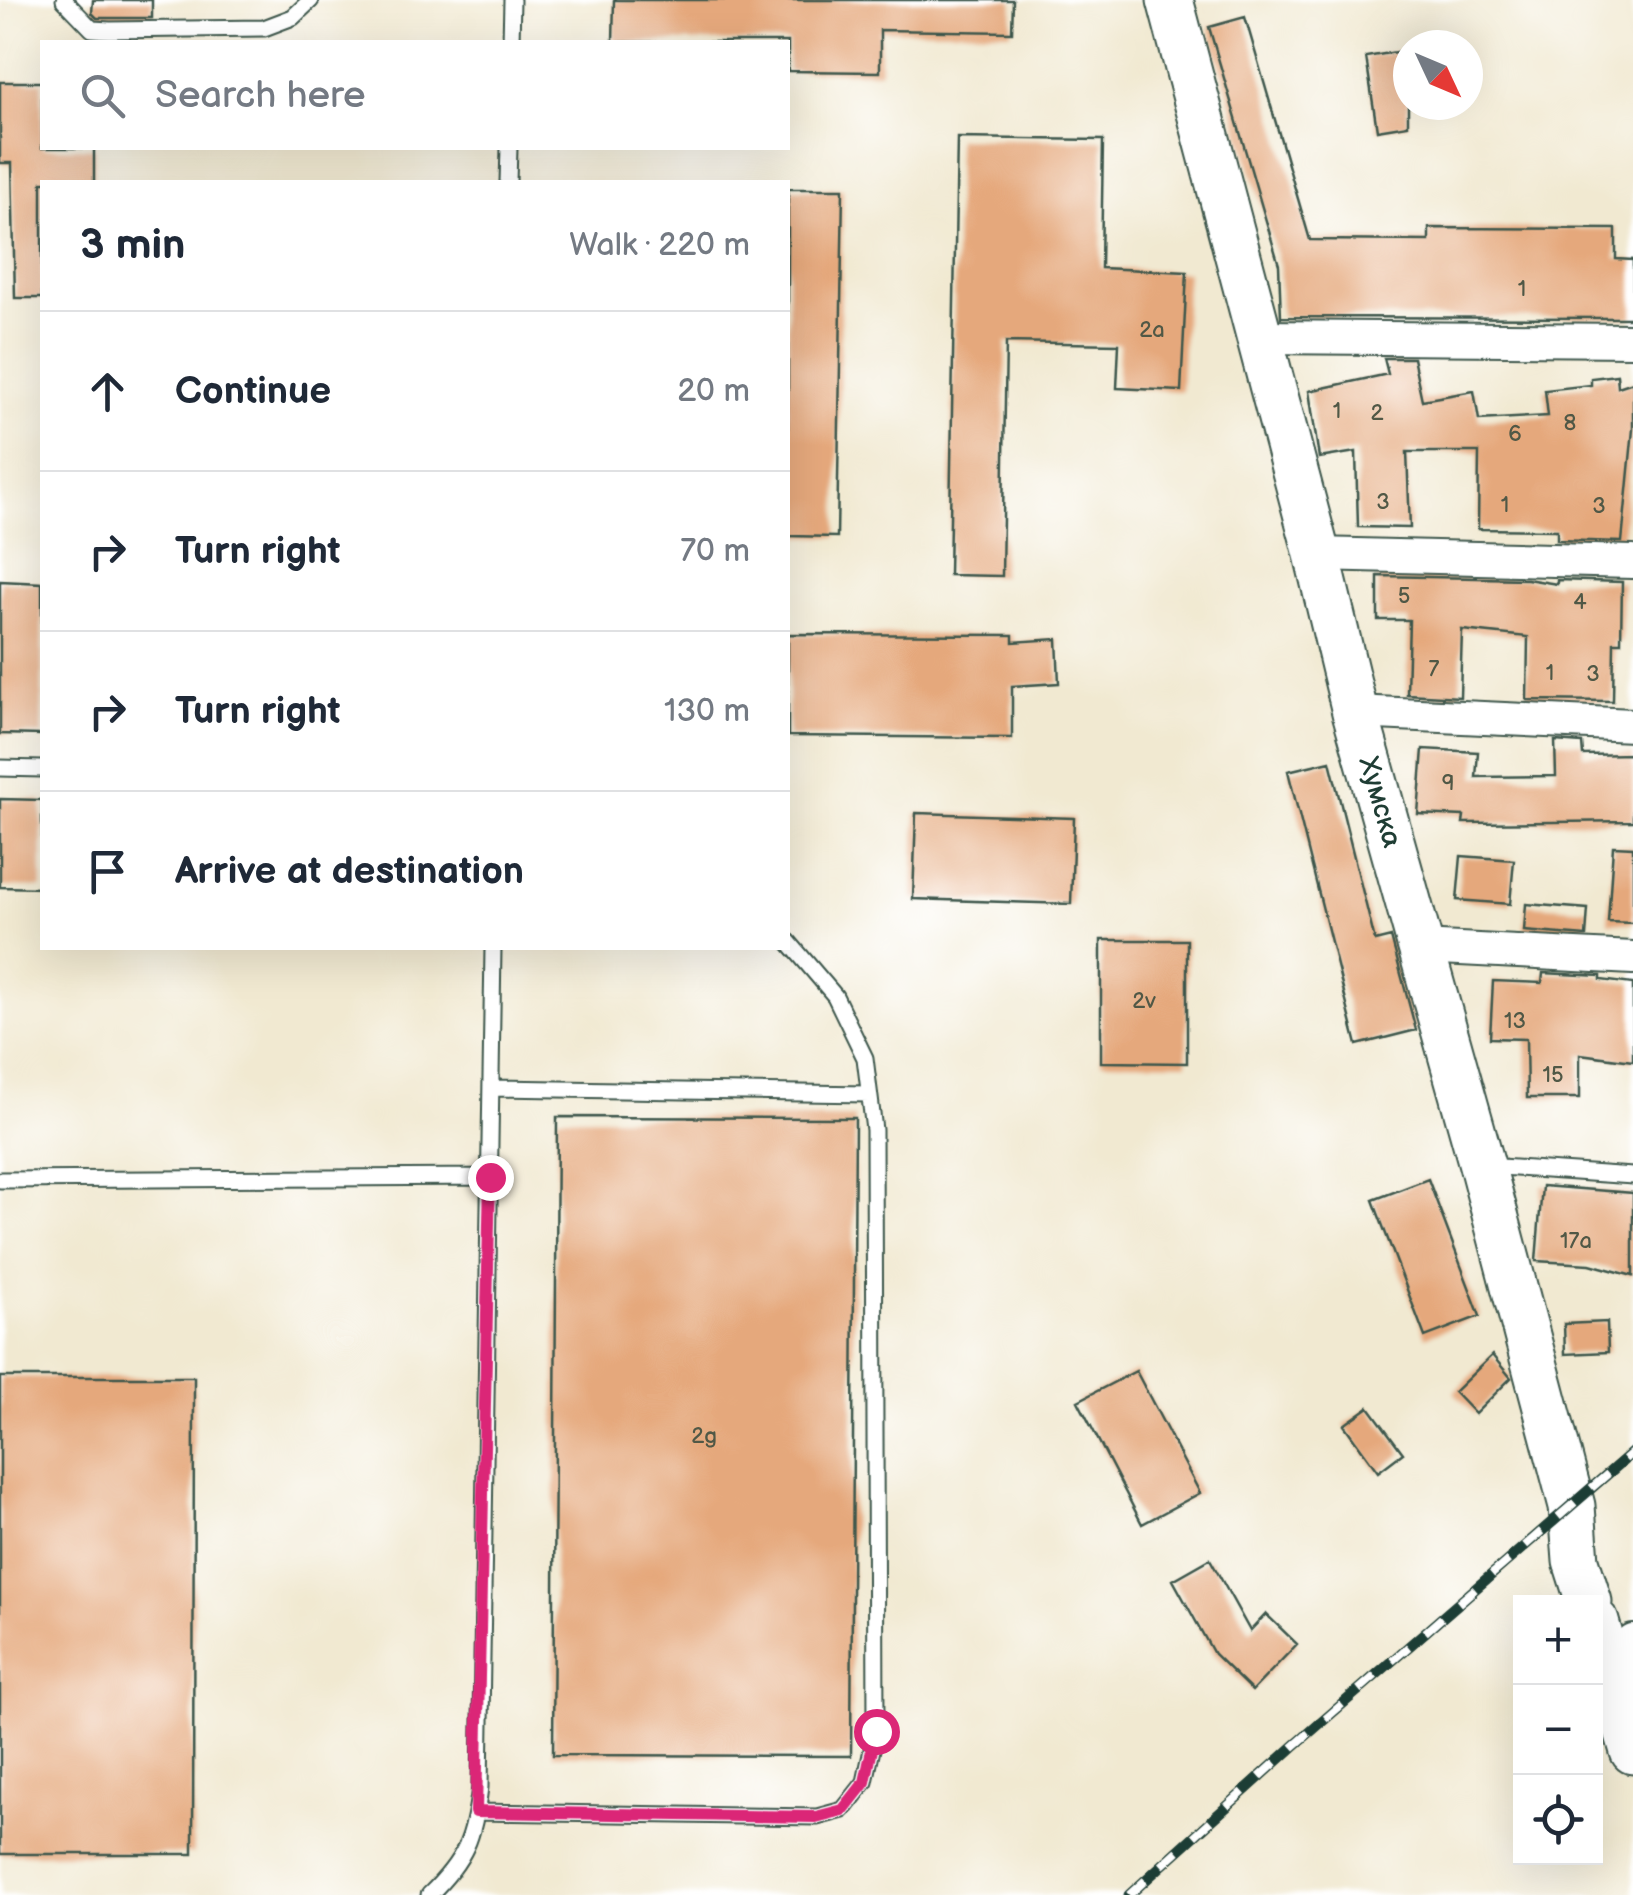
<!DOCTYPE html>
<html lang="en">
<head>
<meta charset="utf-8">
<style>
	body { margin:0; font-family:"Balsamiq Sans",sans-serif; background:#f2f2f3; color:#1f2937 }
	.controls { position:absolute; right:30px; bottom:30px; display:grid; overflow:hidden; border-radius:0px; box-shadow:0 10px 40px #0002 }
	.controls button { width:90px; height:90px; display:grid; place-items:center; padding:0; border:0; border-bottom:2px solid #e0e1e3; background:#fff; color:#1f2937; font:50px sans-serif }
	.compass { position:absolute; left:1393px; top:30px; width:90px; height:90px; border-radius:50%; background:#fff; box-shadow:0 10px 40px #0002; rotate:134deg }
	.stop { position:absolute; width:30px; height:30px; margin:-22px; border:8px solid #db2777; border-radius:50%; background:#fff }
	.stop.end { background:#db2777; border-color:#fff; box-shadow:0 2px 10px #0008 }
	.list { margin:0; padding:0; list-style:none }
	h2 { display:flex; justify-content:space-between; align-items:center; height:130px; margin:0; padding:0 40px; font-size:42px }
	h2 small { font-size:32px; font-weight:400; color:#747a83 }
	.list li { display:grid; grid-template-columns:65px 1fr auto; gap:30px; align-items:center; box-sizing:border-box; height:160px; padding:0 40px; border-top:2px solid #e0e1e3 }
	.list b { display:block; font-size:38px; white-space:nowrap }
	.list em { font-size:32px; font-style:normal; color:#747a83 }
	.icon { flex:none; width:55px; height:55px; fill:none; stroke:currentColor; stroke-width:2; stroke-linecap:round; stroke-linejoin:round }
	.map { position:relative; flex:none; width:1633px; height:1895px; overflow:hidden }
	.search { position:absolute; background:#fff; box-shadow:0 10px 40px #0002; left:40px; top:40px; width:750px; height:110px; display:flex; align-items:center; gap:25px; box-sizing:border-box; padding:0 35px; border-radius:0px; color:#747a83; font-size:38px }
	.panel { position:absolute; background:#fff; box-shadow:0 10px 40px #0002; left:40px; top:180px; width:750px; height:770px; border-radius:0px }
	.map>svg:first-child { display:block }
	.building { fill:#e5a87c }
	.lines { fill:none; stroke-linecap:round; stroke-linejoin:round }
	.lane-casing { stroke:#3e574c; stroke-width:19 }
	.street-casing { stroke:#3e574c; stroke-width:36 }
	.secondary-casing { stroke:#3e574c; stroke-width:49 }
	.lane { stroke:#fff; stroke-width:15 }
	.street { stroke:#fff; stroke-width:32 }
	.secondary { stroke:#fff; stroke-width:45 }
	.rail-casing { stroke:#1f3d34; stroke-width:11 }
	.rail { stroke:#fff; stroke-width:8; stroke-dasharray:22; stroke-linecap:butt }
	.route { stroke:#db2777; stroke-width:12 }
	.labels { text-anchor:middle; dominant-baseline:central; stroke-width:10; stroke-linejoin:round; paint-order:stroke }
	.number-label { font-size:22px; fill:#505846 }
	.street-label { font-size:28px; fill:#1f3d34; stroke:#fff }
</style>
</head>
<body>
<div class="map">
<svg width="1633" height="1895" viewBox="0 0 1633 1895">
	<rect width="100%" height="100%" fill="#fff"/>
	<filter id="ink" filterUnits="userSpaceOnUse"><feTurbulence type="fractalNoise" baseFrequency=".01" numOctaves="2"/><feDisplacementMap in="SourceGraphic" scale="20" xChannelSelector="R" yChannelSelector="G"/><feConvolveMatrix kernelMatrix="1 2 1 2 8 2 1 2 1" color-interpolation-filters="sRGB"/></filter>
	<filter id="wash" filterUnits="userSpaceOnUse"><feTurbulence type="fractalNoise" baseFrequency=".0048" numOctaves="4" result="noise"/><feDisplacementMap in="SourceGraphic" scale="40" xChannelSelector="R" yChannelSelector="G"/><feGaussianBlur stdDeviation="2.25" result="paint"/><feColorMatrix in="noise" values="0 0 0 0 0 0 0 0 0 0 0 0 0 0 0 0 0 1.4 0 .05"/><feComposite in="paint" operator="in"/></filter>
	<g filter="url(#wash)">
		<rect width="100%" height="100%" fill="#f1e9d1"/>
		<g id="blocks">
			<!-- building -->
			<path class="building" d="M 93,0 L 152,0 L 152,18 L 97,18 L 92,13 Z
				M 614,0 L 1013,0 L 1012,32 L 880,30 L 880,72 L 788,71 L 788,42 L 613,42 Z
				M 1245,17 L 1310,240 L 1429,241 L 1429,228 L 1616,229 L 1616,259 L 1633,260 L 1633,318 L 1281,317 L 1279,265 L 1209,27 Z
				M 1408,50 L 1408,125 L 1377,130 L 1366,57 Z
				M 0,82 L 42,82 L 42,148 L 94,148 L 94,182 L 42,182 L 42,298 L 15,298 L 12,163 L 0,163 Z
				M 957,138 L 1103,140 L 1101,268 L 1187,272 L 1181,391 L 1117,388 L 1119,344 L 1006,342 L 1002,576 L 949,575 Z
				M 788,189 L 843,189 L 837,537 L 788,536 Z
				M 1384,358 L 1413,358 L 1422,400 L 1474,391 L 1479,420 L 1548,416 L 1545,390 L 1591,385 L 1591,378 L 1617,375 L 1618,387 L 1633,382 L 1633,429 L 1622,542 L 1557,540 L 1557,530 L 1478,529 L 1479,452 L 1407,452 L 1410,528 L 1358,527 L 1356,452 L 1319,458 L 1309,391 L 1388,374 Z
				M 1378,576 L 1527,579 L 1557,584 L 1557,580 L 1622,582 L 1621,642 L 1614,642 L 1613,701 L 1527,700 L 1528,637 L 1462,630 L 1460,697 L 1407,694 L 1409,620 L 1378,620 Z
				M 0,581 L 42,583 L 42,735 L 0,734 Z
				M 788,634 L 1013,635 L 1013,642 L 1057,639 L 1059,683 L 1012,686 L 1012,738 L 788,736 Z
				M 1555,741 L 1582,743 L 1583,755 L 1633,754 L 1633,821 L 1463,823 L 1464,816 L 1418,814 L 1423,749 L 1478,752 L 1476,777 L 1556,776 Z
				M 1330,761 L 1375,941 L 1391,937 L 1416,1030 L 1357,1045 L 1288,771 Z
				M 0,799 L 42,800 L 42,888 L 0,887 Z
				M 916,813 L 1074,818 L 1071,904 L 913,899 Z
				M 1613,846 L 1633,847 L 1633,923 L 1608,922 Z
				M 1461,856 L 1514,860 L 1510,904 L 1457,900 Z
				M 1526,904 L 1588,909 L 1586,936 L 1524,931 Z
				M 1101,940 L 1187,940 L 1187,1063 L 1101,1062 Z
				M 1543,973 L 1601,976 L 1601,980 L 1633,984 L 1633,1061 L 1580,1054 L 1580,1098 L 1527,1098 L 1526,1039 L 1490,1038 L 1493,981 L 1542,983 Z
				M 557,1117 L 855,1118 L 851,1756 L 553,1755 Z
				M 1428,1179 L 1480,1316 L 1425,1337 L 1373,1200 Z
				M 1542,1186 L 1633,1193 L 1633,1276 L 1590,1264 L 1536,1261 Z
				M 1607,1322 L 1608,1352 L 1565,1354 L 1564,1324 Z
				M 1492,1355 L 1511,1378 L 1475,1414 L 1454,1392 Z
				M 1136,1371 L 1200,1493 L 1142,1524 L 1078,1401 Z
				M 0,1377 L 194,1377 L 193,1854 L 0,1854 Z
				M 1369,1407 L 1403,1453 L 1378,1472 L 1344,1425 Z
				M 1210,1559 L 1250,1631 L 1266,1614 L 1297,1644 L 1252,1691 L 1214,1654 L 1173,1580 Z"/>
		</g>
	</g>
	<g filter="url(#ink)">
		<use href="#blocks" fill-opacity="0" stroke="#3e574c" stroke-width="2.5"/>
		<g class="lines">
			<defs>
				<path id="lane" d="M 64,0 L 92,29 L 110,30 L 264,28 L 293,17 L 311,0
					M 511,42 L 512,0
					M 508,182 L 509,148
					M 0,768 L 42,769
					M 491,1088 L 869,1094
					M 1486,1166 L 1633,1176
					M 0,1180 L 490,1177
					M 477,1812 L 817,1817 L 843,1810 L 865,1782 L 876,1731 L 874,1130 L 865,1058 L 835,996 L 788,941
					M 429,1895 C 466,1859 474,1837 480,1787 L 493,948"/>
				<path id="street" d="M 1258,337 L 1633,340
					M 1317,554 L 1633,562
					M 1355,712 L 1633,725
					M 1421,947 L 1633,958
					M 1624,1688 L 1616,1686 L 1633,1641"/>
				<path id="secondary" d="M 1170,0 L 1317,554 L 1355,712 L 1482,1165 L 1572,1506 L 1576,1561 L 1589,1602
					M 1596,1622 L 1633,1751"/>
			</defs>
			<!-- lane casing -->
			<use href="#lane" class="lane-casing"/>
			<!-- street casing -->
			<use href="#street" class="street-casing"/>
			<!-- secondary casing -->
			<use href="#secondary" class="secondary-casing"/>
			<!-- lane -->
			<use href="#lane" class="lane"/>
			<!-- street -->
			<use href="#street" class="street"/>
			<!-- secondary -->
			<use href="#secondary" class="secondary"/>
			<defs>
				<path id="rail" d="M 1129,1895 L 1294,1746 L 1633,1452"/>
			</defs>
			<!-- rail casing -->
			<use href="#rail" class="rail-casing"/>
			<!-- rail -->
			<use href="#rail" class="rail"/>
		</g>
	</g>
	<g class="lines" filter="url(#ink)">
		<!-- route -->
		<path class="route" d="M 490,1177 L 476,1812 L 816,1817 L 843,1810 L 865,1782 L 876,1731"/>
	</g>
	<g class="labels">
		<!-- number labels -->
		<g class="number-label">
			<text x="1522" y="289">1</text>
			<text x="1152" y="330">2a</text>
			<text x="1337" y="411">1</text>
			<text x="1377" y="413">2</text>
			<text x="1570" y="423">8</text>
			<text x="1515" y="434">6</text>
			<text x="1383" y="502">3</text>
			<text x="1505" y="505">1</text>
			<text x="1599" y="506">3</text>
			<text x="1404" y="596">5</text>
			<text x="1580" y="602">4</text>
			<text x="1434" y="669">7</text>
			<text x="1550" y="673">1</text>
			<text x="1593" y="674">3</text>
			<text x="1448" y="783">9</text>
			<text x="1144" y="1001">2v</text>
			<text x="1515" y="1021">13</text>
			<text x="1553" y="1075">15</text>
			<text x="1576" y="1241">17a</text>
			<text x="704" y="1436">2g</text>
		</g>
		<!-- street labels -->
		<g class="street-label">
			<text transform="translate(1380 802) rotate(74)">Хумска</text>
		</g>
	</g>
</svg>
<div class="controls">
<button>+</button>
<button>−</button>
<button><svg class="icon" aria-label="locate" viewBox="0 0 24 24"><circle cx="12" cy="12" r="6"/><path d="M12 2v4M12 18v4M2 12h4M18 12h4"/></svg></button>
</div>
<svg class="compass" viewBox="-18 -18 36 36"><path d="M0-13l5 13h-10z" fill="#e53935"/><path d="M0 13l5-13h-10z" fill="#747a83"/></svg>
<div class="stop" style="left:876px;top:1731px"></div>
<div class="stop end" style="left:490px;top:1177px"></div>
<div class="search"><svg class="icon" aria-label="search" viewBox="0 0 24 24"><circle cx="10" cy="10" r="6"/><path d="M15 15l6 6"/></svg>Search here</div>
<section class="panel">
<h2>3 min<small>Walk · 220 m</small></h2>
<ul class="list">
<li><svg class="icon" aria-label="ahead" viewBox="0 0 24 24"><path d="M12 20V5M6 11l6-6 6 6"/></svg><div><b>Continue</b></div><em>20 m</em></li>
<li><svg class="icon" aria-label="right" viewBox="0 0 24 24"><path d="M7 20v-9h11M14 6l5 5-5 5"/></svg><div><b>Turn right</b></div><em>70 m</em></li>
<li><svg class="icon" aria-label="right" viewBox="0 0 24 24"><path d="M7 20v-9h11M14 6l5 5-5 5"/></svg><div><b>Turn right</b></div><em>130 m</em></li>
<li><svg class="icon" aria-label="arrive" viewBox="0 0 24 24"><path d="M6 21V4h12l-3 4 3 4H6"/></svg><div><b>Arrive at destination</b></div></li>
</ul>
</section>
</div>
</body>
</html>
